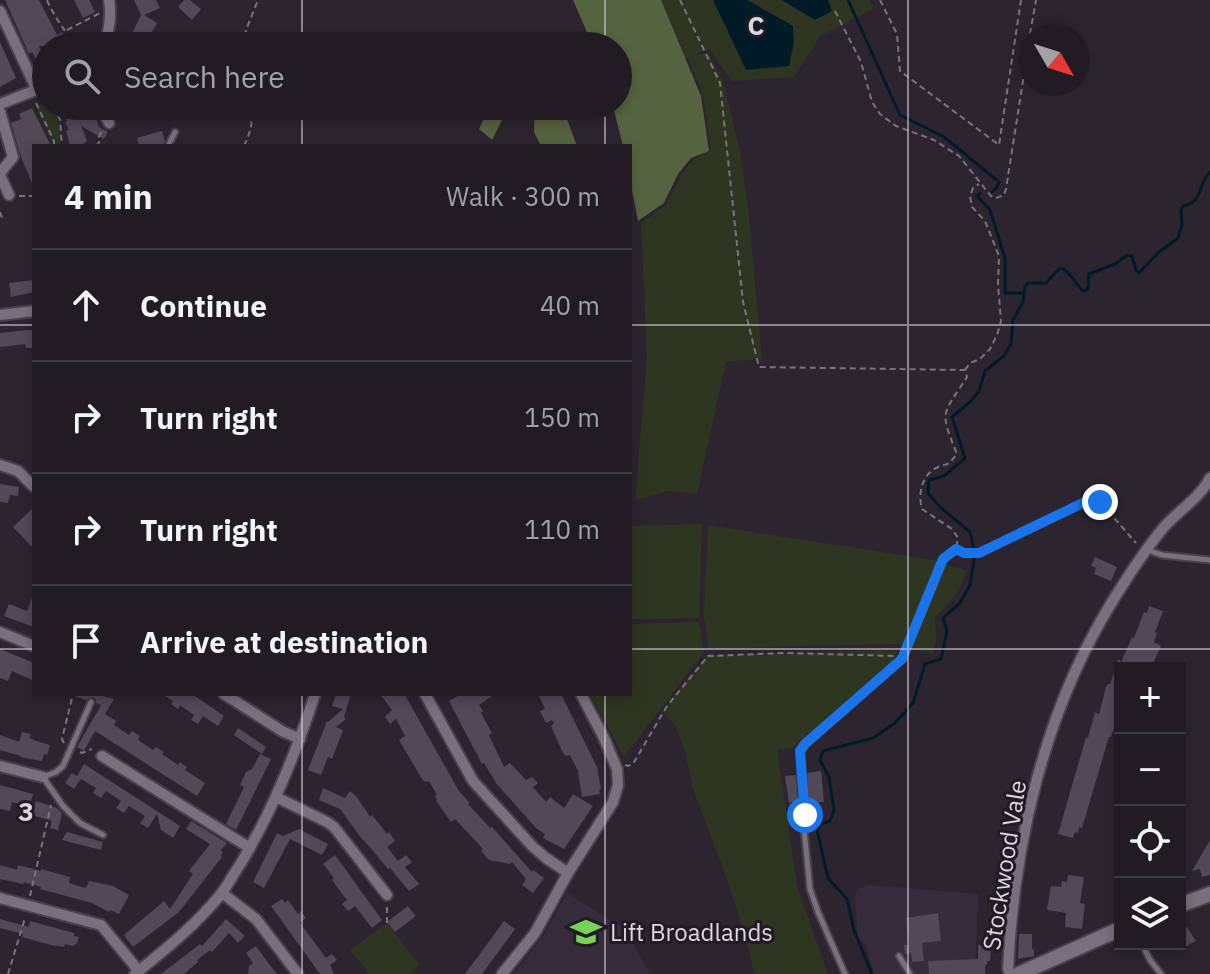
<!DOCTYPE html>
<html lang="en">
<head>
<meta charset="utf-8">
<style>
	body { margin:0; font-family:"IBM Plex Sans",sans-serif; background:#2d2931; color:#f1f3f6 }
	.controls { position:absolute; right:24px; bottom:24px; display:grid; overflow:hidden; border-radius:0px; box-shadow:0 4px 12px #0003 }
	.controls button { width:72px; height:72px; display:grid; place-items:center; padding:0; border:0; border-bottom:2px solid #3e3a41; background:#211c24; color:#f1f3f6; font:40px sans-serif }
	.compass { position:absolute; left:1018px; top:24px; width:72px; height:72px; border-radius:50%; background:#211c24; box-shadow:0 4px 12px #0003; rotate:129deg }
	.stop { position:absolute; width:24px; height:24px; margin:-18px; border:6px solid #1a73e8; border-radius:50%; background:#fff }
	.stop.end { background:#1a73e8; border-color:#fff; box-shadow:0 2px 8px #0008 }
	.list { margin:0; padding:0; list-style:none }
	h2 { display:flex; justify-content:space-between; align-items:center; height:104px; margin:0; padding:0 32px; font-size:34px }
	h2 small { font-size:26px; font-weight:400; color:#a2a1a6 }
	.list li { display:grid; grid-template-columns:52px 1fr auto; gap:24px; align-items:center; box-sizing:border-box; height:112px; padding:0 32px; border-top:2px solid #3e3a41 }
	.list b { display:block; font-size:30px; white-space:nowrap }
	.list em { font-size:26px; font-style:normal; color:#a2a1a6 }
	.icon { flex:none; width:44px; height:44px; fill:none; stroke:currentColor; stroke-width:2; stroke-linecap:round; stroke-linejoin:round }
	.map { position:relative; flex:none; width:1210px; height:974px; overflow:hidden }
	.search { position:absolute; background:#211c24; box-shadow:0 4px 12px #0003; left:32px; top:32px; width:600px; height:88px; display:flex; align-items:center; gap:20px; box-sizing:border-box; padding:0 28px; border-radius:44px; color:#a2a1a6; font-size:30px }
	.panel { position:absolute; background:#211c24; box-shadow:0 4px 12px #0003; left:32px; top:144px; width:600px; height:552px; border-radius:0px }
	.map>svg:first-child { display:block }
	.built { fill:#362c3c }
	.green { fill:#2e3622 }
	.forest { fill:#566340 }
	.water { fill:#001b28 }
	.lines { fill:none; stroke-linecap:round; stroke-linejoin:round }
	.stream { stroke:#001b28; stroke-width:3 }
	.building { fill:#514956 }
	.service-casing { stroke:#48424b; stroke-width:9 }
	.minor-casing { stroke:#48424b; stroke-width:14 }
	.tertiary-casing { stroke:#48424b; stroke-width:18 }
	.path { stroke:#78737c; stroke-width:2; stroke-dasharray:6 4; stroke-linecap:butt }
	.service { stroke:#78707d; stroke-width:5 }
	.minor { stroke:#78707d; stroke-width:10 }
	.tertiary { stroke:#78707d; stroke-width:14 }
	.route { stroke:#1a73e8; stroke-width:10 }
	.grid { fill:none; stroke:#dbd7de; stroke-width:2; stroke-opacity:0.55 }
	.labels { text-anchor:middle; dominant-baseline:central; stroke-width:6; stroke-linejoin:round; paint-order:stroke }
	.street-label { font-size:24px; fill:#dbd7de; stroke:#221b26 }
	.poi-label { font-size:24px; fill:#dbd7de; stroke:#221b26; text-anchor:start }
	.grid-label { font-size:26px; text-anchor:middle; font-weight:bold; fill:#dbd7de; stroke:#221b26; stroke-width:6; stroke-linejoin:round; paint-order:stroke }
</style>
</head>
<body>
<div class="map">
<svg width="1210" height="974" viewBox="0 0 1210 974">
	<rect width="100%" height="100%" fill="#2c2530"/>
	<!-- built -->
	<path class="built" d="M 869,885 L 978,894 L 975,974 L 874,974 L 866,946 L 858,937 L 855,896 L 858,889 Z
		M 567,893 L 625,929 L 650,974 L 514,974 L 544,935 Z"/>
	<!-- green -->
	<path class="green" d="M 661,0 L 713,0 L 747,70 L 793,26 L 747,0 L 782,0 L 815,20 L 831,11 L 828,0 L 869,0 L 873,9 L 820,36 L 794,77 L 732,81 L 709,49 L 693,55 L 708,53 L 723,81 L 740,152 L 748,208 L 762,359 L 726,362 L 697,494 L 669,491 L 635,500 L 647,357 L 641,223 L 665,206 L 682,174 L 693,160 L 711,150 L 703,95 L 688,58 L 685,59 Z
		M 46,103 L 46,106 L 52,106 L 58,119 L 61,146 L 53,146 L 36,106 Z
		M 702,524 L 699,618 L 630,619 L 630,526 Z
		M 708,525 L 933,560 L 966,571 C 961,591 950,603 935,617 L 936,640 L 933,654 L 896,644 L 792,646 L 709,650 L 704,616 Z
		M 699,622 L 704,652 L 624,757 L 590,694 L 630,694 L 630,624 Z
		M 884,650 L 898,651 L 891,665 L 885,671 L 792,748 L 777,750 L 797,886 L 828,974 L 754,974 L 747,940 L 721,863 L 693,789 L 684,747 L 675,725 L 662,712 L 707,655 Z
		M 387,923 L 419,964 L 412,974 L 366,974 L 368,971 L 350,950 Z"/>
	<!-- forest -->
	<path class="forest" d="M 573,0 L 661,0 L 701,96 L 709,151 L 691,158 L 678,174 L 664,203 L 638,221 L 630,180 L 630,146 L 623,146 L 613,106 L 618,106 L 618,46 L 593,46 Z
		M 490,106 L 509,106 L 492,140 L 479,129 Z
		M 535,106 L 562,106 L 577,146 L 541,146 L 534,132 Z"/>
	<!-- water -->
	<path class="water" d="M 713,0 L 747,0 L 793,26 L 794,42 L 789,66 L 746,70 Z
		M 782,0 L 828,0 L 832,11 L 815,20 Z"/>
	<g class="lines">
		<!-- stream -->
		<path class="stream" d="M 848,0 L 900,115 L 944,137 L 999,182 L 997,187 L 992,192
			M 980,193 L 977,196 L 990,210 L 1005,258 L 1005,293 L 1024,293
			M 872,974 L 854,930 L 847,899 L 828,878 L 817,830 L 821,824 L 830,821 L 834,810 L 829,777 L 820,760 L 823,751 L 873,738 L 895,723 L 913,703 L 925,664 L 941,659 L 947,631 L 943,618 L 960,603 L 970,585 L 975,554 L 970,532 L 940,507 L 928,493 L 929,480 L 944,476 L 965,458 L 952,417 L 971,401 L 979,391 L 985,371 L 1004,356 L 1011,344 L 1013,320 L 1023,302 L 1025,286 L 1028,283 L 1046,283 L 1056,272 L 1061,268 C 1070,271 1076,285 1083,291 L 1088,289 L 1089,274 L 1115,264 L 1127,255 L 1132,256 L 1136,270 L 1139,273 L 1158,253 L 1178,238 L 1182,225 L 1181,210 L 1183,206 C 1206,200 1196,185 1210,172"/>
	</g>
	<!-- building -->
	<path class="building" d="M 5,0 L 39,0 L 57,35 L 62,32 L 68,46 L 39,46 L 46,62 L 46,78 L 32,52 L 29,54 Z
		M 74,0 L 89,0 L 95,12 L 83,18 Z
		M 134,0 L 156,0 L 160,8 L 144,15 L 157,23 L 151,34 L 149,33 L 143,46 L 126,46 L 141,15 Z
		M 184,0 L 190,0 L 201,9 L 192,20 L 178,7 Z
		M 0,42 L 16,78 L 0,87 Z
		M 60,106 L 80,106 L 82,110 L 92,106 L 99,127 L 108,132 L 104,139 L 81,126 L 87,141 L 84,143 L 85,146 L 70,146 L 66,131 L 69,130 L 65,122 L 67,121 Z
		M 172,106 L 205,106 L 198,119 Z
		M 32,108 L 51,146 L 34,146 L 34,188 L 21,157 L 11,123 L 21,119 L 19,114 Z
		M 162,131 L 165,141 L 163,146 L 139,146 L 137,138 Z
		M 34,280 L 34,292 L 11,297 L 9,283 Z
		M 27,330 L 33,330 L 34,348 L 26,348 L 25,344 L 0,347 L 0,333 Z
		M 0,484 L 19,487 L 18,496 L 10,495 L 8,503 L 0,502 Z
		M 34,507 L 34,549 L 13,527 Z
		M 1095,557 L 1117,567 L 1111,581 L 1094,574 L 1096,568 L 1091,566 Z
		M 33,595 L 34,627 L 4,616 L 9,604 L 27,611 Z
		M 1149,606 L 1163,611 L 1155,632 L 1157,633 L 1154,642 L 1161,646 L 1151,668 L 1120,668 L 1120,721 L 1117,720 L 1111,737 L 1109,737 L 1082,828 L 1079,827 L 1078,833 L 1075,832 L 1073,838 L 1058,834 L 1086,737 L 1088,738 L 1095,712 L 1099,714 L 1106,687 L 1108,684 L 1110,684 L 1118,660 L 1120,660 L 1120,665 L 1132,637 L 1134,638 L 1144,612 L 1147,613 Z
		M 0,649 L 34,663 L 34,681 L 12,671 L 8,681 L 0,678 Z
		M 74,694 L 96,694 L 114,699 L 105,714 L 116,721 L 114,725 L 129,735 L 132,731 L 140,736 L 138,740 L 153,750 L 156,747 L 164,752 L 162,754 L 178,765 L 180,762 L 187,767 L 185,770 L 205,783 L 197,796 L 95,731 L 84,751 L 77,747 L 101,705 L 96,703 L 96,699 L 92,697 L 86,700 L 74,696 Z
		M 162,694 L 192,694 L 224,716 L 218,726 L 203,716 L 198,724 L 191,720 L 194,715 L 180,705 L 178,709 L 171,704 L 173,701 Z
		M 336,694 L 351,694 L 344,717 L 346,719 L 336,727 L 343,730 L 332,759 L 328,757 L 321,775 L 308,770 L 327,721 L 328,722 L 343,709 L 332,706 Z
		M 380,694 L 404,694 L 406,697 L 459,791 L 470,803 L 468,804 L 490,828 L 492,827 L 532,872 L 533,870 L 544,878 L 533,893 L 522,885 L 526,879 L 512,862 L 510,864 L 489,860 L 481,851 L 483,849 L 455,819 L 451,822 L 436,801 L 437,800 L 435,796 L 437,795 L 429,781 L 426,782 L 422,779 L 399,740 L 405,736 L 396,719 L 390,724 L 385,717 L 392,710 Z
		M 461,694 L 495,694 L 479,705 L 483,711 L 481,713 L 492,733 L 489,735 L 504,767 L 510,763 L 526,780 L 532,777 L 538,783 L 533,787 L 546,802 L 550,797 L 564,808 L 573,794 L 593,806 L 564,849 L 543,838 L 545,834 L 536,828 L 496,783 L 484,763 L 482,764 L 449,701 Z
		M 538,694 L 561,694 L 597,767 L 601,789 L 599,790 L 600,794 L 582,797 L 578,771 L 570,755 L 566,756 L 563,753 L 551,726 L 554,723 L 552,720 L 546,723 L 540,711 L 545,709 Z
		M 238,728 L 266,747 L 262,754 L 234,735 Z
		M 22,732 L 31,734 L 30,738 L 36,741 L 50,745 L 47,755 L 44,754 L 42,761 L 20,757 L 21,756 L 0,750 L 0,735 L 19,742 Z
		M 260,754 L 271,759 L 236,830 L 226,824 L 244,787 L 240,785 L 246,772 L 252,769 Z
		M 84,764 L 180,826 L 173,838 L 161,830 L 157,814 L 148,828 L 140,823 L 145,816 L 129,806 L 124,813 L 116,808 L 121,801 L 106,791 L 101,798 L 93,793 L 96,788 L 81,779 L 74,789 L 65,783 L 72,773 L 77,776 Z
		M 821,771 L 824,802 L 809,803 L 807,773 Z
		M 796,775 L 798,801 L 789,803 L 785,776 Z
		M 0,785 L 33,794 L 29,807 L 12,802 L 10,811 L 0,809 Z
		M 323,788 L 345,798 L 350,791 L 357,797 L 370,817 L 372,815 L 387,834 L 389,832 L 395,841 L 387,847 L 398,861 L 406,855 L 412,862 L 405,867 L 419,884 L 409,891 L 390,868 L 388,869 L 369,846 L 362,839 L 340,809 L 319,800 Z
		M 36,801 L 57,808 L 62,813 L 58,830 L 50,828 L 52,821 L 32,815 Z
		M 191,821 L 227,843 L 221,850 L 223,852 L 221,856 L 222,857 L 179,912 L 133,947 L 124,935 L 164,901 L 170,909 L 193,874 L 189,871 L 210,844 L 186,829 Z
		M 299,829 L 328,844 L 322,855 L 290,839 L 264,888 L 253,882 L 277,833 L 283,836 Z
		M 67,832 L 103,842 L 101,850 L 62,840 Z
		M 1210,840 L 1210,875 L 1202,877 L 1200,869 L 1192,871 Z
		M 335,855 L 382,920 L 372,928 L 355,906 L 348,911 L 342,904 L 347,900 L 332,880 L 334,878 L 323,864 Z
		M 0,865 L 17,870 L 18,865 L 41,871 L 41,869 L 70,877 L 69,883 L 78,886 L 86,888 L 89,881 L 113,886 L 129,895 L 119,914 L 110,910 L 109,912 L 92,903 L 40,889 L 41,887 L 24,882 L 23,884 L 0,879 Z
		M 1068,875 L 1084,877 L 1080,903 L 1085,904 L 1082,929 L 1065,927 L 1066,913 L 1048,910 L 1047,909 L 1051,886 L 1061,887 L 1062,881 L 1067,882 Z
		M 282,899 L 285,903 L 288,900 L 298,914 L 301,911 L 306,918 L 300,923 L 326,958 L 332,954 L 337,960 L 330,965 L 334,974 L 320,974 L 271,906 Z
		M 408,906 L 416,916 L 395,932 L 387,922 Z
		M 938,913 L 941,941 L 922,943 L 924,961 L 912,962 L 911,953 L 905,954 L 904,945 L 909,945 L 906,918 Z
		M 0,919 L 29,927 L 30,921 L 74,933 L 74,936 L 79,937 L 77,943 L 73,946 L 65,944 L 64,947 L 51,945 L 22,937 L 23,934 L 0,928 Z
		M 226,919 L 245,936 L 238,943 L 229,933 L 212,952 L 210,950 L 197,960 L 198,962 L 184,974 L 161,974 L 200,944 L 202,946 Z
		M 504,921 L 515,929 L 499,951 L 482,974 L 465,974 Z
		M 1187,927 L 1196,941 L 1183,948 L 1180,943 L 1180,931 Z
		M 1019,934 L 1032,934 L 1032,950 L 1034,949 L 1034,956 L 1018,959 Z
		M 978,945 L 991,945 L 990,961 L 987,961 L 987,965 L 985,965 L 985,974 L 929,974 L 928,961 L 978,959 Z
		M 256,946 L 269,964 L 277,974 L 248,974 L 249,966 L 253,963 L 246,953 Z"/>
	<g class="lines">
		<defs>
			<path id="service" d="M 168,146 L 175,132
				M 1148,550 L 1162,555 L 1210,560
				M 91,702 L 63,766 L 56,772 L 43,777 L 63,806 L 80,823 L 103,835
				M 801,772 L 805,815 L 804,829 L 810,889 L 818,912 L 845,974
				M 1142,944 L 1150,960 L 1161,974
				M 899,956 L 910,974"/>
			<path id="minor" d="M 0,11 L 37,90
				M 104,46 C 109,31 112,16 109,0
				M 0,104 L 46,86
				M 100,106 L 109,123
				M 0,112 L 13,157 L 0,173
				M 0,175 L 9,195
				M 0,315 L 34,311
				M 0,465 L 18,471 L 34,487
				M 0,632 L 34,646
				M 224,694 L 282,731 L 300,739
				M 425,694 L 473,781 L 533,847 L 546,858 L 568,873
				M 102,756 L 250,848
				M 0,766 L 43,777
				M 276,797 L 327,822 L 334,827 L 387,895
				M 222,893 L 256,919 L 298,974
				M 0,898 L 101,925 L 139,971
				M 135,974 C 166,949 196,925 221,894 C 228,885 234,873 241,863 C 273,810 296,753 315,694
				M 502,974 L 535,933 L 568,873 L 613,802 L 618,785 L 617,769 L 604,738 L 581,694
				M 1010,974 L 1008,969 C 1014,842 1045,710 1112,602 C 1128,576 1145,549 1165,526 C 1180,509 1199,499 1210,478"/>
			<path id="tertiary" d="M 1180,905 L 1210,894
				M 1019,974 L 1120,929"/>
		</defs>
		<!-- service casing -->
		<use href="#service" class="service-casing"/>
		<!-- minor casing -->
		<use href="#minor" class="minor-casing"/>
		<!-- tertiary casing -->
		<use href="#tertiary" class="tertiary-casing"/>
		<!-- path -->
		<path class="path" d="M 47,0 C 54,17 65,30 75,46
			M 680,0 L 720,83 L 743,302 L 759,367 L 965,370 L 967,377 C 942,416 939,410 957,454 C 946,468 949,462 936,468 C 921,476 918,495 922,509 L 952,529 L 958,538 L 956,549 L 943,559 L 902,659 L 805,744 L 800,751 L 800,763
			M 880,0 L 897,34 L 900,71 L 999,145 L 1021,0
			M 835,11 L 861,62 L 872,102 L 880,114 L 896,126 L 934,140 L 959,156 L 991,196 L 996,198 L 1004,195 L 1006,189 L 1030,36
			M 67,30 L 100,13
			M 1030,34 L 1036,0
			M 243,46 L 246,30 L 258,0
			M 36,103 L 54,141 L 54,146
			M 54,106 L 60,120 L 62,146
			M 96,146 L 100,141 L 99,137 L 102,130
			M 244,146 C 251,130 254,123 249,106
			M 19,196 L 34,196
			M 0,212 L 2,218 L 0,220
			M 965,370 L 970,363 L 980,359 L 990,349 L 997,335 L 1001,321 L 998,285 L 999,256 L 985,221 L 972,207 L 970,196 L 973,188 L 979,184
			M 956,549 L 964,553 L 979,553 L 1089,500 L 1096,499 L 1100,502 L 1136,543
			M 64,743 L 62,739 L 73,694
			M 80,752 L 82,753 L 92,749
			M 625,765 L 628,766 L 633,764 L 667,706 L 708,656 L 785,653 L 897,656 L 901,658
			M 30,896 L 51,805
			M 387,923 L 387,905
			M 8,974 L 25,918"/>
		<!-- service -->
		<use href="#service" class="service"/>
		<!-- minor -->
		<use href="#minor" class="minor"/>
		<!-- tertiary -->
		<use href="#tertiary" class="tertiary"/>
	</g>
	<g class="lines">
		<!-- route -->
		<path class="route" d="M 805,815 L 800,751 L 805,744 L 902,659 L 943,559 L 956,549 L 964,553 L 979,553 L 1089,500 L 1096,499 L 1100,502"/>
	</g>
	<!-- grid -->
	<path class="grid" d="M 302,0 L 302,46M 605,0 L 605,46M 908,0 L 908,974M 302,106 L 302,146M 605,106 L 605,146M 0,325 L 34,325M 630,325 L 1210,325M 0,649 L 34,649M 630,649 L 1210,649M 302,694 L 302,974M 605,694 L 605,974"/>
	<!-- icons -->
	<defs>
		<symbol id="school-bare" viewBox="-9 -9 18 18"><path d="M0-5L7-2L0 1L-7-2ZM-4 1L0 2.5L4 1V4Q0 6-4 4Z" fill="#78d158" stroke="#221b26" stroke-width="2.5" paint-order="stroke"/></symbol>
	</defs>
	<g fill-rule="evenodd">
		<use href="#school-bare" x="564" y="910" width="44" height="44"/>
	</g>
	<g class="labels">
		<!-- street labels -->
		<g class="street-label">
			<text transform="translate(1004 865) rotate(-81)">Stockwood Vale</text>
		</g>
		<!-- poi labels -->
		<g class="poi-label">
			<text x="610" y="932">Lift Broadlands</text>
		</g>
	</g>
	<g class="grid-label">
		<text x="756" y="35">C</text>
		<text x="26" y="821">3</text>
	</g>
</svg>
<div class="controls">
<button>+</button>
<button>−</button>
<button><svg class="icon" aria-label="locate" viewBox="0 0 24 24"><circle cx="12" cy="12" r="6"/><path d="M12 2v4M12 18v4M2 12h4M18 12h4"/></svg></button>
<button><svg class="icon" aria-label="layers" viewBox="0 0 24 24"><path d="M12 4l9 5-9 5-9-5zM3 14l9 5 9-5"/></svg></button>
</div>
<svg class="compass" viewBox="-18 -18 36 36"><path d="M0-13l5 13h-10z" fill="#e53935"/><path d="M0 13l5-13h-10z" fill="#a2a1a6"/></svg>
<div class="stop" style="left:805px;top:815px"></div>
<div class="stop end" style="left:1100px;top:502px"></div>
<div class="search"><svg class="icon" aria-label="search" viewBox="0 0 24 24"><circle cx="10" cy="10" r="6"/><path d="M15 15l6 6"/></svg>Search here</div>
<section class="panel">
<h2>4 min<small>Walk · 300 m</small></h2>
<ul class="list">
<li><svg class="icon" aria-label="ahead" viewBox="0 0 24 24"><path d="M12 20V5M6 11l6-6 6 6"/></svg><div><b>Continue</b></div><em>40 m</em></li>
<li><svg class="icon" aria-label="right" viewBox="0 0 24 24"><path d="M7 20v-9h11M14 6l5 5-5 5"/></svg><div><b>Turn right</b></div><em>150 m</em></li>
<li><svg class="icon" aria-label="right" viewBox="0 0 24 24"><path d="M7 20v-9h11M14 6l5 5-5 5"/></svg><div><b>Turn right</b></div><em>110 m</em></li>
<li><svg class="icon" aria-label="arrive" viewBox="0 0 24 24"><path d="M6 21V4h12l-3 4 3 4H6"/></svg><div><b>Arrive at destination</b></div></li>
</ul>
</section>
</div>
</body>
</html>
